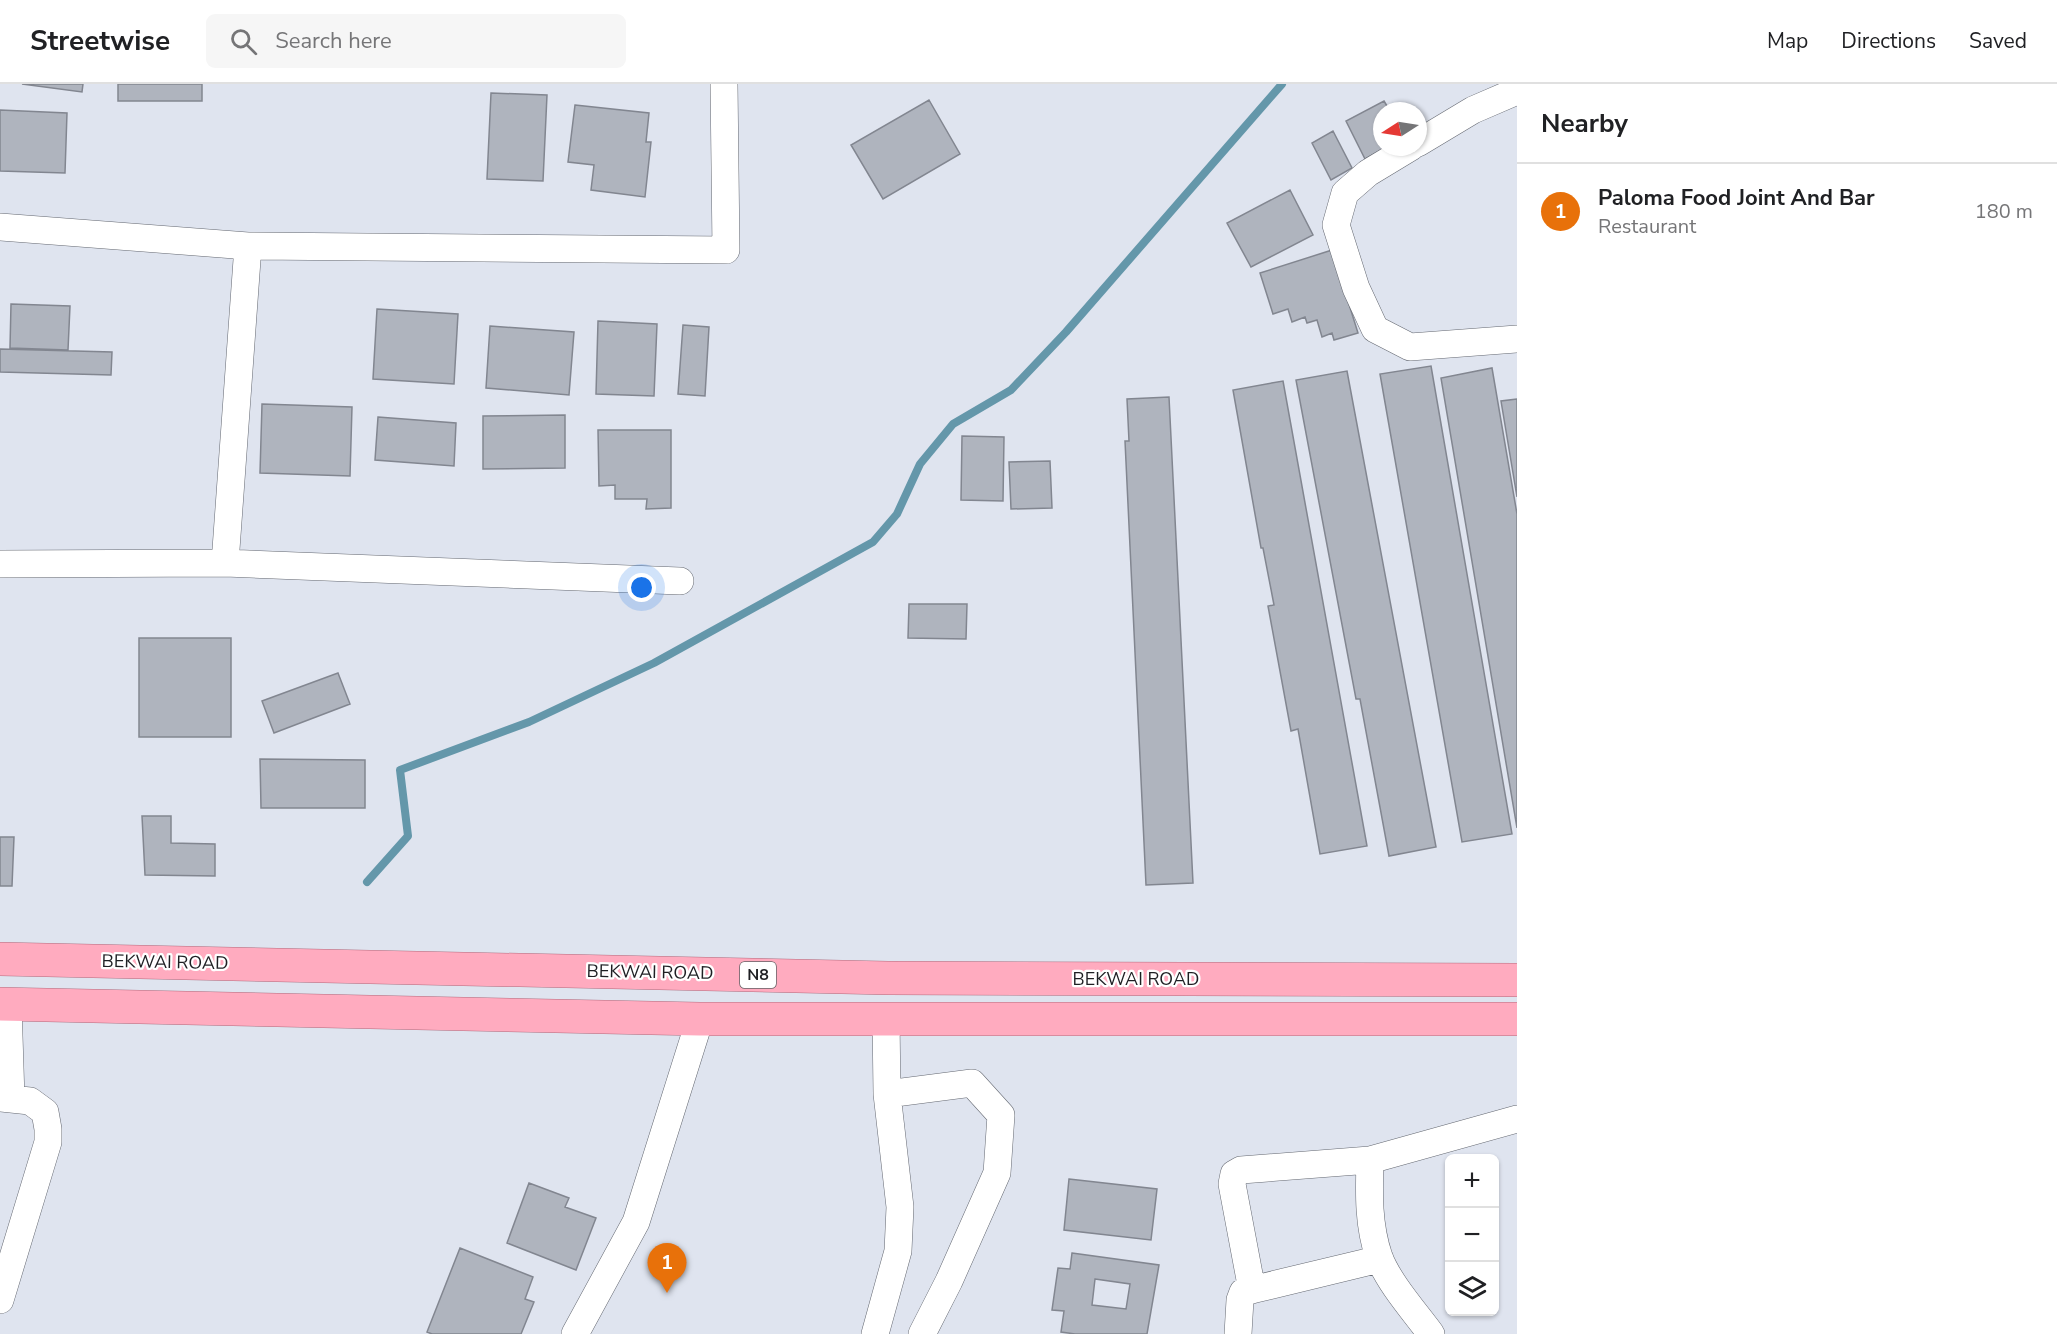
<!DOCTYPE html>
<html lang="en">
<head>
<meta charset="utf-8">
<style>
	body { margin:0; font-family:"Nunito Sans",sans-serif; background:#f6f6f6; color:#202124 }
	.controls { position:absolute; right:18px; bottom:18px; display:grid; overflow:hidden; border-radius:9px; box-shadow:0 2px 4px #0004 }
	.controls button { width:54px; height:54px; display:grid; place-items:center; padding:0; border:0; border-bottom:2px solid #e0e0e0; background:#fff; color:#202124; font:30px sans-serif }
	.compass { position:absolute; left:1373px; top:18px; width:54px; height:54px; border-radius:50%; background:#fff; box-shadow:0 2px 4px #0004; rotate:258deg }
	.you { position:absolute; left:642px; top:504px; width:21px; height:21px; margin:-15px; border:4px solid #fff; border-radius:50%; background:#1a73e8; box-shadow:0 0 0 9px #1a73e833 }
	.badge { display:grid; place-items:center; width:39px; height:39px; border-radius:50%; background:#056ab6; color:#fff; font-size:20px; font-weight:700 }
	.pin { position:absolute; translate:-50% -50px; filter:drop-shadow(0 2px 3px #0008) }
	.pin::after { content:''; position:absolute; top:32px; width:21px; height:18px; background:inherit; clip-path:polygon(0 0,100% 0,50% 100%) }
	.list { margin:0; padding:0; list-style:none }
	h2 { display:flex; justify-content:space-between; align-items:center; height:78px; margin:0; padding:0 24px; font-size:26px }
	h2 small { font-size:20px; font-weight:400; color:#757577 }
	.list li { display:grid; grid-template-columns:39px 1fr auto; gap:18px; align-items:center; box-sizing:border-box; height:96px; padding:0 24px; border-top:2px solid #e0e0e0 }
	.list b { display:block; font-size:22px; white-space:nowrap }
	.list p { margin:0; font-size:20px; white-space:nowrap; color:#757577 }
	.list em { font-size:20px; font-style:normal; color:#757577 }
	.icon { flex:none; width:33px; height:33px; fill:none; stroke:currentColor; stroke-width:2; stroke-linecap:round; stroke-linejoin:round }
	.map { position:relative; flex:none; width:1517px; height:1250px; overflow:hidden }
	header { display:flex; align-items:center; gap:36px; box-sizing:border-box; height:84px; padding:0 30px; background:#fff; border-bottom:2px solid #e0e0e0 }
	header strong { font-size:28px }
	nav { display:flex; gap:33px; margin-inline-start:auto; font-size:21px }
	.search { width:420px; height:54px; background:#f6f6f6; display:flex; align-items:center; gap:15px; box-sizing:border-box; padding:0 21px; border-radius:9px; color:#757577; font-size:22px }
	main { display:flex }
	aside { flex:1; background:#fff }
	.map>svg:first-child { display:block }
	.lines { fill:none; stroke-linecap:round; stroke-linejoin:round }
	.stream { stroke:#6497aa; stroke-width:8 }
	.building { fill:#afb4be; stroke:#828690; stroke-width:1.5; fill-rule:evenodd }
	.minor-casing { stroke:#646871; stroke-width:28 }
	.trunk-casing { stroke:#b06c7e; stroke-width:34 }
	.minor { stroke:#fff; stroke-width:27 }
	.trunk { stroke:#ffabbf; stroke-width:33 }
	.labels { text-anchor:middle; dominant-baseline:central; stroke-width:4.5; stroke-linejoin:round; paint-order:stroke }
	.shield { fill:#fff; stroke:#626265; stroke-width:1.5 }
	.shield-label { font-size:16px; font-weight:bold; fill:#1e1f23 }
	.street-label { font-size:18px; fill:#1e1f23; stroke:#fff }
</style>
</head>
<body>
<header>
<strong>Streetwise</strong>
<div class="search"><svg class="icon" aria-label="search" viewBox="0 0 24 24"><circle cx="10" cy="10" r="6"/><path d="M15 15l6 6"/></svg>Search here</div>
<nav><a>Map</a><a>Directions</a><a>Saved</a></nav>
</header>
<main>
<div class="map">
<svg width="1517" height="1250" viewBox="0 0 1517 1250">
	<rect width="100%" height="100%" fill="#dfe4ef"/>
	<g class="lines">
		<!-- stream -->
		<path class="stream" d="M 367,798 L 408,752 L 400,686 L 529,638 L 654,579 L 873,458 L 897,430 L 920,380 L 953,340 L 1011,306 L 1066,248 L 1282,0"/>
	</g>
	<!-- building -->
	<path class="building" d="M 22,0 L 83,0 L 82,8 Z
		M 118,0 L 202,0 L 202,17 L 118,17 Z
		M 491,9 L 547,11 L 543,97 L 487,95 Z
		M 929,16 L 960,70 L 883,115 L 851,61 Z
		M 1384,17 L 1390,27 L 1382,27 L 1382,63 L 1387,63 L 1365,75 L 1346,37 Z
		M 575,21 L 649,29 L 646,58 L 651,58 L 645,113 L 591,106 L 594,81 L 568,78 Z
		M 0,26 L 67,29 L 65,89 L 0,87 Z
		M 1333,47 L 1352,84 L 1331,96 L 1312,59 Z
		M 1290,106 L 1313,151 L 1251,183 L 1227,139 Z
		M 1332,166 L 1358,249 L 1334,256 L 1332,249 L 1322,253 L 1317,236 L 1307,239 L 1305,233 L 1292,238 L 1288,225 L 1273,230 L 1260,189 Z
		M 11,220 L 70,222 L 68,266 L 10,264 Z
		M 377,225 L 458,230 L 454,300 L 373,295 Z
		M 598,237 L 657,240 L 654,312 L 596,310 Z
		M 683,241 L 709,243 L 705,312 L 678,310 Z
		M 490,242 L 574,248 L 569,311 L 486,304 Z
		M 0,265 L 112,268 L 111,291 L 0,288 Z
		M 1431,282 L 1512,750 L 1462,758 L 1380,290 Z
		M 1492,284 L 1517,430 L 1517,744 L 1441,294 Z
		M 1347,287 L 1436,763 L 1389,772 L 1360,615 L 1356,615 L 1296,296 Z
		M 1283,297 L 1367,762 L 1320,770 L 1298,645 L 1291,647 L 1268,522 L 1274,521 L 1263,464 L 1261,464 L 1233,306 Z
		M 1169,313 L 1193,799 L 1146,801 L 1125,357 L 1129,357 L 1127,315 Z
		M 1517,315 L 1517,413 L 1501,317 Z
		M 262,320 L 352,323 L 350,392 L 260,389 Z
		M 565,331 L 565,384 L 483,385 L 483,332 Z
		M 378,333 L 456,339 L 454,382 L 375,376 Z
		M 598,346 L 671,346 L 671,424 L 646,425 L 647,415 L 615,415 L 615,401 L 599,402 Z
		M 962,352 L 1004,353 L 1003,417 L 961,416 Z
		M 1050,377 L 1052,424 L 1011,425 L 1009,378 Z
		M 909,520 L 967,520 L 966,555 L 908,554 Z
		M 139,554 L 231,554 L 231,653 L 139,653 Z
		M 338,589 L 350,620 L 274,649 L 262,617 Z
		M 260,675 L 365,676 L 365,724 L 261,724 Z
		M 142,732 L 171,732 L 171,759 L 215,760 L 215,792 L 145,791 Z
		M 0,753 L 14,753 L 12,802 L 0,802 Z
		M 1069,1095 L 1157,1105 L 1151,1156 L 1064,1146 Z
		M 529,1099 L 569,1114 L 565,1123 L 596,1134 L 576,1186 L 507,1159 Z
		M 460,1164 L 533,1193 L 525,1215 L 534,1218 L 521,1250 L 432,1250 L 427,1248 Z
		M 1072,1169 L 1159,1181 L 1147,1250 L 1075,1250 L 1061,1248 L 1064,1227 L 1052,1226 L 1058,1184 L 1070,1185 ZM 1095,1195 L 1130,1200 L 1126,1225 L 1092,1221 Z"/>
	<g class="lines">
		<defs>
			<path id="minor" d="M 1418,59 L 1473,26 L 1517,7
				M 1411,63 L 1368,89 L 1345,109 L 1336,141 L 1356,204 L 1375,245 L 1410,263 L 1517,255
				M 0,143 L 248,162 L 726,166 L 724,0
				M 225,479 L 248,162
				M 0,480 L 225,479 L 680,497
				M 8,920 L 11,1015
				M 887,1010 L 972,999 L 1001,1031 L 997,1089 L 949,1197 L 922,1250
				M 0,1014 L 30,1017 L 45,1028 L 48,1045 L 48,1058 L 0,1216
				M 1252,1206 L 1232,1100 L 1234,1090 L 1241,1086 L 1370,1076
				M 575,1250 L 636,1138 L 700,935
				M 875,1250 L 898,1167 L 900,1123 L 887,1010 L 886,934
				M 1238,1250 L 1240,1216 L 1243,1208 L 1380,1175
				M 1431,1250 C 1414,1227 1389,1199 1379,1173 C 1368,1141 1369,1109 1370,1076 L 1517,1035"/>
			<path id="trunk" d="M 0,875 L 888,894 L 1517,896
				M 0,920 L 700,935 L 1517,935"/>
		</defs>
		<!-- minor casing -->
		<use href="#minor" class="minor-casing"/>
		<!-- trunk casing -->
		<use href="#trunk" class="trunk-casing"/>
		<!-- minor -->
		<use href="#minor" class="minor"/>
		<!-- trunk -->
		<use href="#trunk" class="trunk"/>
	</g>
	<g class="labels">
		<!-- shield labels -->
		<rect class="shield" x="740" y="878" width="36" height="26" rx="4.5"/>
		<g class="shield-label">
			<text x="758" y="891">N8</text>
		</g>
		<!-- street labels -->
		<g class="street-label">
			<text transform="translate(165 878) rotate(1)">BEKWAI ROAD</text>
			<text transform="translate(650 888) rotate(1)">BEKWAI ROAD</text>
			<text x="1136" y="895">BEKWAI ROAD</text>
		</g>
	</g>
</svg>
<div class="controls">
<button>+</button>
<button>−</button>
<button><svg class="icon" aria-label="layers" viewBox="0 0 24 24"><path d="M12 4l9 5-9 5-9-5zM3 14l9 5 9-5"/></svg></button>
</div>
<svg class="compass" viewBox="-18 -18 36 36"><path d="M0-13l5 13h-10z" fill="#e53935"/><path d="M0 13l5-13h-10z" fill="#757577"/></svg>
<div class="you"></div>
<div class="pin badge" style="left:667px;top:1209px;background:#e8710a">1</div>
</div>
<aside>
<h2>Nearby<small></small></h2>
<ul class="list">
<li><span class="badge" style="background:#e8710a">1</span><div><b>Paloma Food Joint And Bar</b><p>Restaurant</p></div><em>180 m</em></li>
</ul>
</aside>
</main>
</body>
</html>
